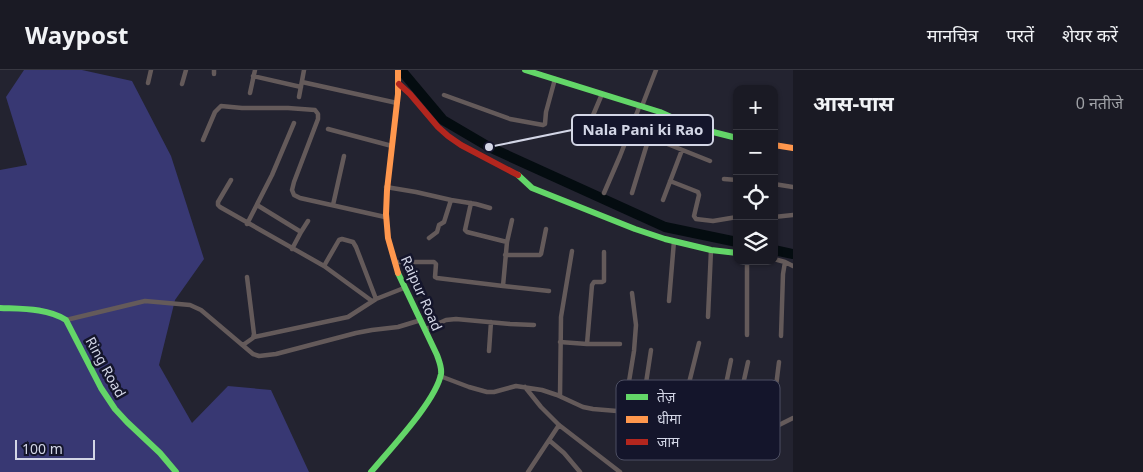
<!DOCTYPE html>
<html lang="hi">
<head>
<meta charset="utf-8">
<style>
	body { margin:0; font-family:"Noto Sans","Noto Sans Devanagari",sans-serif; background:#23232c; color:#f1f3f6 }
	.controls { position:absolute; right:15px; top:15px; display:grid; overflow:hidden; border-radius:10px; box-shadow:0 1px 4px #0004 }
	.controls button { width:45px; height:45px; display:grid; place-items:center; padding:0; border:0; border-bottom:1px solid #383841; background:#1a1a24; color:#f1f3f6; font:25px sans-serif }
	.scale { position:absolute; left:15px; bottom:12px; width:80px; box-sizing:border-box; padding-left:5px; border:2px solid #d3d6e6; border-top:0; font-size:14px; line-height:18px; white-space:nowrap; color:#d3d6e6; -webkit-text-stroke:4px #14152b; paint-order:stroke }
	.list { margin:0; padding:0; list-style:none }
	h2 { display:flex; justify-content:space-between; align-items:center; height:65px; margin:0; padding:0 20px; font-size:21px }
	h2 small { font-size:16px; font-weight:400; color:#9fa1a6 }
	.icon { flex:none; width:28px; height:28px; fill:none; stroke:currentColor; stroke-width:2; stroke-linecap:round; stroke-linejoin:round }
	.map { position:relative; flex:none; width:793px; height:402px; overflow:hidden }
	header { display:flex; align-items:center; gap:30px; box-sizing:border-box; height:70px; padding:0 25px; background:#1a1a24; border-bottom:1px solid #383841 }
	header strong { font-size:24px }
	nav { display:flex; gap:28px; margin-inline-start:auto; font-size:18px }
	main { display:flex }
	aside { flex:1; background:#1a1a24 }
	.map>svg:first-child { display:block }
	.forest { fill:#383873 }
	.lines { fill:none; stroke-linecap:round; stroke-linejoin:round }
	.river { stroke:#040c10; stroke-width:10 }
	.street { stroke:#645a5a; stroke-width:4.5 }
	.fast { stroke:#63d668; stroke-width:6 }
	.slow { stroke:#ff974d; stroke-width:6 }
	.jam { stroke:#b3261e; stroke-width:6 }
	.labels { text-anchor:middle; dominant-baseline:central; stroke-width:5; stroke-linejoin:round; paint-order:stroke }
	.street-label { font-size:14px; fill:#d3d6e6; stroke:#14152b }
	.key { fill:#14152b; stroke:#4d4f63; stroke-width:1 }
	.key-label { font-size:14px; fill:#d3d6e6 }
	.leader { fill:none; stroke:#d3d6e6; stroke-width:2 }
	.callout-dot { fill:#d3d6e6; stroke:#14152b; stroke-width:2 }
	.callout { fill:#14152b; stroke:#d3d6e6; stroke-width:2 }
	.callout-label { font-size:15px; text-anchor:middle; font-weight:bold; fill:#d3d6e6 }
</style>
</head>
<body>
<header>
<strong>Waypost</strong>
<nav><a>मानचित्र</a><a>परतें</a><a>शेयर करें</a></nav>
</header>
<main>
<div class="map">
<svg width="793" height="402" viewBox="0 0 793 402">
	<rect width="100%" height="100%" fill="#232330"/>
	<!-- forest -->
	<path class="forest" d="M 24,0 L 82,0 L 132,11 L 171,86 L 204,189 L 175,230 L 159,295 L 192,353 L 228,316 L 271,320 L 309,402 L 0,402 L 0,100 L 27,95 L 6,27 Z"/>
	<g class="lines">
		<!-- river -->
		<path class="river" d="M 401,0 L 443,50 L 489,77 L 665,157 L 737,172
			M 774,180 L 793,184"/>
		<!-- street -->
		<path class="street" d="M 214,4 L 214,0
			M 253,6 L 301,17
			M 302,12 L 397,33
			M 148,13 L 151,0
			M 182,14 L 186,0
			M 250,23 L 255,0
			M 444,25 L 510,49 L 543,55 L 545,54 L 546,42 L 555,9
			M 299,27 L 304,0
			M 642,36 L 656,0
			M 328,59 L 392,76
			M 650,67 L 710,91
			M 583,69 L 602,24
			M 203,70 L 215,42 L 221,36 L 242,38 L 288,38 L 315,40 L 318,44 L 318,49 L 294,112 L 292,120 L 294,125 L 300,128 L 385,147
			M 724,109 L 737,110
			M 231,110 L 218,132 L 218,135 L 220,137 L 324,196 L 339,170 L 342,169 L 353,172 L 356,177 L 376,229
			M 670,111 L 698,122 L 699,125 L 694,146 L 696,149 L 713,151 L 737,147
			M 774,114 L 793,117
			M 386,117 L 416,122 L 451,130 L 444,152 L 439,155 L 437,162 L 429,168
			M 604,123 L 620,86 L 640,35
			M 632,123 L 647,74 L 660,42
			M 451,130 L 476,134 L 490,138
			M 663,130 L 682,80
			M 471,133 L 465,160 L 467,162 L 507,172 L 512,150
			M 257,135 L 301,162
			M 333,135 L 344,86
			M 774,147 L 793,145
			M 247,154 L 272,105 L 294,53
			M 292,179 L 301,162 L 308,151
			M 505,185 L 540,185 L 541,184 L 546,159
			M 774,189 L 785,192 L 793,196
			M 394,192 L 434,192 L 436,194 L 435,207 L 437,208 L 503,216 L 507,172
			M 324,196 L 372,231
			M 503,216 L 549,221
			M 669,231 L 674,171
			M 708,247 L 711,180
			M 66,250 L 145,231 L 190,235 L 201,240 L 253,284 L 259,286 L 276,284 L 356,263 L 372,260 L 398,257 L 421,250
			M 426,259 L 446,250 L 456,249 L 510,254 L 534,255
			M 747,265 L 747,191
			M 781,266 L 783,204 L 785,192
			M 254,267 L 348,247 L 376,229 L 404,218
			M 560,272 L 587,274 L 620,274
			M 587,274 L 592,215 L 594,212 L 602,212 L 604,211 L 604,182
			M 243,275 L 253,268 L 254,264 L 247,207
			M 489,281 L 491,252
			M 731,290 L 725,319 L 742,322
			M 440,306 L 469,317 L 487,322 L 494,322 L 516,316 L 542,320 L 557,325 L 583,337 L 593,339 L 617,341 L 656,349 L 701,354 L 771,357 L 779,355 L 793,348
			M 525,317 L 541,337 L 559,355 L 620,402
			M 560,326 L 561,247 L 572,181
			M 624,342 L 634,281 L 636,255 L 632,223
			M 641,346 L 651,280
			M 683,352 L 689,313 L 699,273
			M 734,355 L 748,292
			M 771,357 L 779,292
			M 550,371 L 564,383 L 580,402
			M 528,402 L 559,355"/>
		<!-- fast -->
		<path class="fast" d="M 525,0 L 660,42 L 693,57 L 737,68
			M 518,105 L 532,118 L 635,159 L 665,169 L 711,180 L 737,183
			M 0,238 C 22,239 47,238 66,250 L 101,318 L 115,339 L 127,352 L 160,383 L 176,402
			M 371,402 C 390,379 436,331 441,304 C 442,297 439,291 437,285 L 398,203"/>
		<!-- slow -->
		<path class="slow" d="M 398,0 L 398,24 L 387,120 L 386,144 L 388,168 L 398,203
			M 774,75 L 793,78"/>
		<!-- jam -->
		<path class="jam" d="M 399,14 L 410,24 L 438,57 L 448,66 L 461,75 L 518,105"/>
	</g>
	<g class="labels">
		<!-- street labels -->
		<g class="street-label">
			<text transform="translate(422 223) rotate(66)">Raipur Road</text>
			<text transform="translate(106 297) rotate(61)">Ring Road</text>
		</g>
	</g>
	<!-- legend -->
	<rect x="616" y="310" width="164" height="80" rx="8" class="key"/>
	<rect x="626" y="324" width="22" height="6" fill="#63d668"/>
	<rect x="626" y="346" width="22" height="7" fill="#ff974d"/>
	<rect x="626" y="369" width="22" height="6" fill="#b3261e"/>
	<g class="key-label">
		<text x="657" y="332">तेज़</text>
		<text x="657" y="354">धीमा</text>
		<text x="657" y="377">जाम</text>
	</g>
	<!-- callouts -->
	<path class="leader" d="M489 77L572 60"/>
	<circle class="callout-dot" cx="489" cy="77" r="5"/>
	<rect class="callout" x="572" y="45" width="141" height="30" rx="5"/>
	<g class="callout-label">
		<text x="643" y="65">Nala Pani ki Rao</text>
	</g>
</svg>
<div class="controls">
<button>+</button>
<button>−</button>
<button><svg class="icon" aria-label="locate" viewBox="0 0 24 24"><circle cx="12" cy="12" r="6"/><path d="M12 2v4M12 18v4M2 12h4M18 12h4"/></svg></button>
<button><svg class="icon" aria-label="layers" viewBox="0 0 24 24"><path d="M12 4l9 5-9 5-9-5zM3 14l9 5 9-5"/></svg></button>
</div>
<div class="scale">100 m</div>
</div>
<aside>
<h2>आस-पास<small>0 नतीजे</small></h2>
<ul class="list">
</ul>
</aside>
</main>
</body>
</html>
